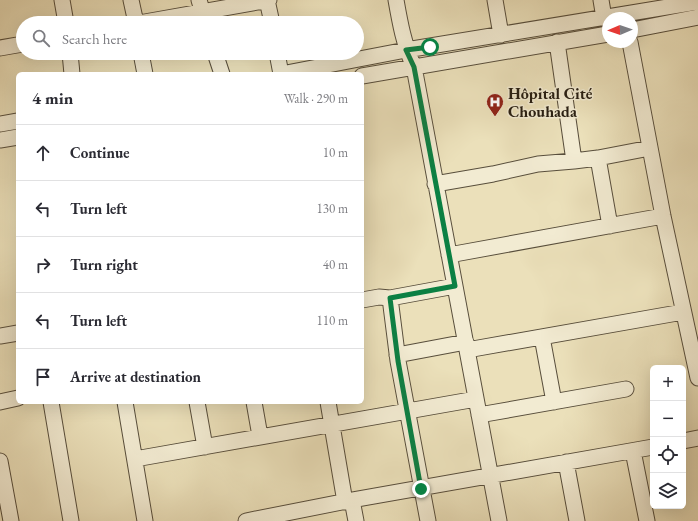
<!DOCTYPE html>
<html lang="en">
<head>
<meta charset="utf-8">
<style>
	body { margin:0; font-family:"EB Garamond",serif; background:#f7f7f7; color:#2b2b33 }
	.controls { position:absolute; right:12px; bottom:12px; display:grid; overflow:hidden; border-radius:6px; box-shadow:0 4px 16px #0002 }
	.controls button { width:36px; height:36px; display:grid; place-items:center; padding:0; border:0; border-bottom:1px solid #e1e1e2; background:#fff; color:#2b2b33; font:20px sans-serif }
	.compass { position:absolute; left:602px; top:12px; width:36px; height:36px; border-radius:50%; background:#fff; box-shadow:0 4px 16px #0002; rotate:268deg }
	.stop { position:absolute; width:12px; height:12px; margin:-9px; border:3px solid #0b8043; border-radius:50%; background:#fff }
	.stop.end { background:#0b8043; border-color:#fff; box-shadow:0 1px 4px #0008 }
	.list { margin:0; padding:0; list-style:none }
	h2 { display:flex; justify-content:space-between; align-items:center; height:52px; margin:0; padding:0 16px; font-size:17px }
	h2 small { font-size:13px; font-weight:400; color:#7c7c81 }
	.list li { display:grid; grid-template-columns:26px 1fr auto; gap:12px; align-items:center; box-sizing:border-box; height:56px; padding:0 16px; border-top:1px solid #e1e1e2 }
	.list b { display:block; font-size:15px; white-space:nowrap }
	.list em { font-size:13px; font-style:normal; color:#7c7c81 }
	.icon { flex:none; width:22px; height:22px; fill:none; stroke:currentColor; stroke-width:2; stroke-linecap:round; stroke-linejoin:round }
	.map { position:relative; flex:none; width:698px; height:521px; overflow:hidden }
	.search { position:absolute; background:#fff; box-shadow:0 4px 16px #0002; left:16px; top:16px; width:348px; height:44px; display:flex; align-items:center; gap:10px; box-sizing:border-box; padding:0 14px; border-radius:22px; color:#7c7c81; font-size:15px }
	.panel { position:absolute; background:#fff; box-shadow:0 4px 16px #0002; left:16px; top:72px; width:348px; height:332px; border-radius:6px }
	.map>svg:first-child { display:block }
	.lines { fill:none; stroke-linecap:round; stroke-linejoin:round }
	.minor-casing { stroke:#584e3c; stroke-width:17 }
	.minor { stroke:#f2ebd2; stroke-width:15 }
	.route { stroke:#0b8043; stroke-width:5 }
	.labels { text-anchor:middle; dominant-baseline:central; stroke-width:3; stroke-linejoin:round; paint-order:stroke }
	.poi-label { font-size:16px; font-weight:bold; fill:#271e12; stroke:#f2ebd2; text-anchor:start }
</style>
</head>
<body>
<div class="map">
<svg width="698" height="521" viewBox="0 0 698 521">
	<rect width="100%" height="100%" fill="#ebe0ba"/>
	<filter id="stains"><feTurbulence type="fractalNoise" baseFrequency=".005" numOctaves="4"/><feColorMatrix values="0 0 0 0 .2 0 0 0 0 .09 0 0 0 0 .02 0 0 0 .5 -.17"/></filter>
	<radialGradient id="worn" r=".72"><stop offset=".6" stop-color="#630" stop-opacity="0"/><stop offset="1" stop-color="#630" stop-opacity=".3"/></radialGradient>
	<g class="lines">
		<defs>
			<path id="minor" d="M 62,0 L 66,23
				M 131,0 L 136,23
				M 199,0 L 206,23
				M 267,0 L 272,23
				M 396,0 C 400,23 404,45 414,67 L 499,521
				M 495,0 L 501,35
				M 601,0 L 604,18
				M 139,23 L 269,0
				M 632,30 L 698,17
				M 557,42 L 574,161
				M 630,42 L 663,216 L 698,378
				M 0,48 L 23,44
				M 70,53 L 72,74
				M 141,53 L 145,74
				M 215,53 L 222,74
				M 277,53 L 281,74
				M 281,74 L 406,50 L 698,2
				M 362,76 L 608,34
				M 0,124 L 18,121
				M 0,140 L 18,137
				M 598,158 L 610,226
				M 435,184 L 493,174 L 538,164 L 574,161 L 598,158 L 650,148
				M 449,255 L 663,216
				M 390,298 L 398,361 L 428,521
				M 362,300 L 379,297 L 390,298 L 455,286
				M 0,336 L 18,333
				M 542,337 L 554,402
				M 467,350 L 683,312
				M 397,355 L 466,342
				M 0,402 L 18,398
				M 51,402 L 71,521
				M 125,402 L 145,521
				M 197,402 L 205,447
				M 254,402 L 260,436
				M 328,402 L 345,502
				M 479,415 L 626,389
				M 683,441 L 698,438
				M 633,451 L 647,521
				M 135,459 L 476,399
				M 0,461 L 11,521
				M 566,462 L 577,521
				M 352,500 L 356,521
				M 246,521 L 352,500 L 653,447"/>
		</defs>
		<!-- minor casing -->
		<use href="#minor" class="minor-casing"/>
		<!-- minor -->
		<use href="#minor" class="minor"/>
	</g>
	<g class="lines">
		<!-- route -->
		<path class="route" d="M 421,489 L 398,361 L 390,298 L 455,286 L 414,67 L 406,50 L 430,47"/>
	</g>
	<!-- icons -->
	<defs>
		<symbol id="hospital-pin" viewBox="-11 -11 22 30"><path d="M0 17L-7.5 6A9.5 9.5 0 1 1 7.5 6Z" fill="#8f2418" stroke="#f2ebd2"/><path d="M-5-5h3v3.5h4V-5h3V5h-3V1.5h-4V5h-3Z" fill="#fff"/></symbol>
	</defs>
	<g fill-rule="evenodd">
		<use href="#hospital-pin" x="485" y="92" width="20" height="27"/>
	</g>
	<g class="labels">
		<!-- poi labels -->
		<g class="poi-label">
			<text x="508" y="93">Hôpital Cité<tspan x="508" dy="18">Chouhada</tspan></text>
		</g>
	</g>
	<rect width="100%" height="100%" filter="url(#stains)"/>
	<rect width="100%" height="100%" fill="url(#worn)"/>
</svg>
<div class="controls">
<button>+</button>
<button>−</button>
<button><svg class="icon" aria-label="locate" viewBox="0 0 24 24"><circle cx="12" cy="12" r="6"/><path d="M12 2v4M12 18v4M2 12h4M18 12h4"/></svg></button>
<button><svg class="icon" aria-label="layers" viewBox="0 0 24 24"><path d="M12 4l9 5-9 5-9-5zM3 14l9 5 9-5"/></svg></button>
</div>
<svg class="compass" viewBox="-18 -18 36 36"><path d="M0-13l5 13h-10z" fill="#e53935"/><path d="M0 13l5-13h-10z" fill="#7c7c81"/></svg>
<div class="stop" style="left:430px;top:47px"></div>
<div class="stop end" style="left:421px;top:489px"></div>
<div class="search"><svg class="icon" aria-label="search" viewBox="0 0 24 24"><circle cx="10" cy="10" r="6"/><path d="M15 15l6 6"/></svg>Search here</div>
<section class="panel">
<h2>4 min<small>Walk · 290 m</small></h2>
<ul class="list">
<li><svg class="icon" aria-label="ahead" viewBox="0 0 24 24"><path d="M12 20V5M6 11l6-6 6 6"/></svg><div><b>Continue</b></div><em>10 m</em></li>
<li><svg class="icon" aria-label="left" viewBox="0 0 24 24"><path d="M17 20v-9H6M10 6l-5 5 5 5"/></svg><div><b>Turn left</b></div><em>130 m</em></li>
<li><svg class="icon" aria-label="right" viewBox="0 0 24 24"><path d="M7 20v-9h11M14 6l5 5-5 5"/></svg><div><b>Turn right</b></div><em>40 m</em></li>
<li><svg class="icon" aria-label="left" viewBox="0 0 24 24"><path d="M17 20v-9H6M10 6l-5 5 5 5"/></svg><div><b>Turn left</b></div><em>110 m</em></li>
<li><svg class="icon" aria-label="arrive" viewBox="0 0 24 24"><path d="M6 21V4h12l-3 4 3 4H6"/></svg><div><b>Arrive at destination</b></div></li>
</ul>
</section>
</div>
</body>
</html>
